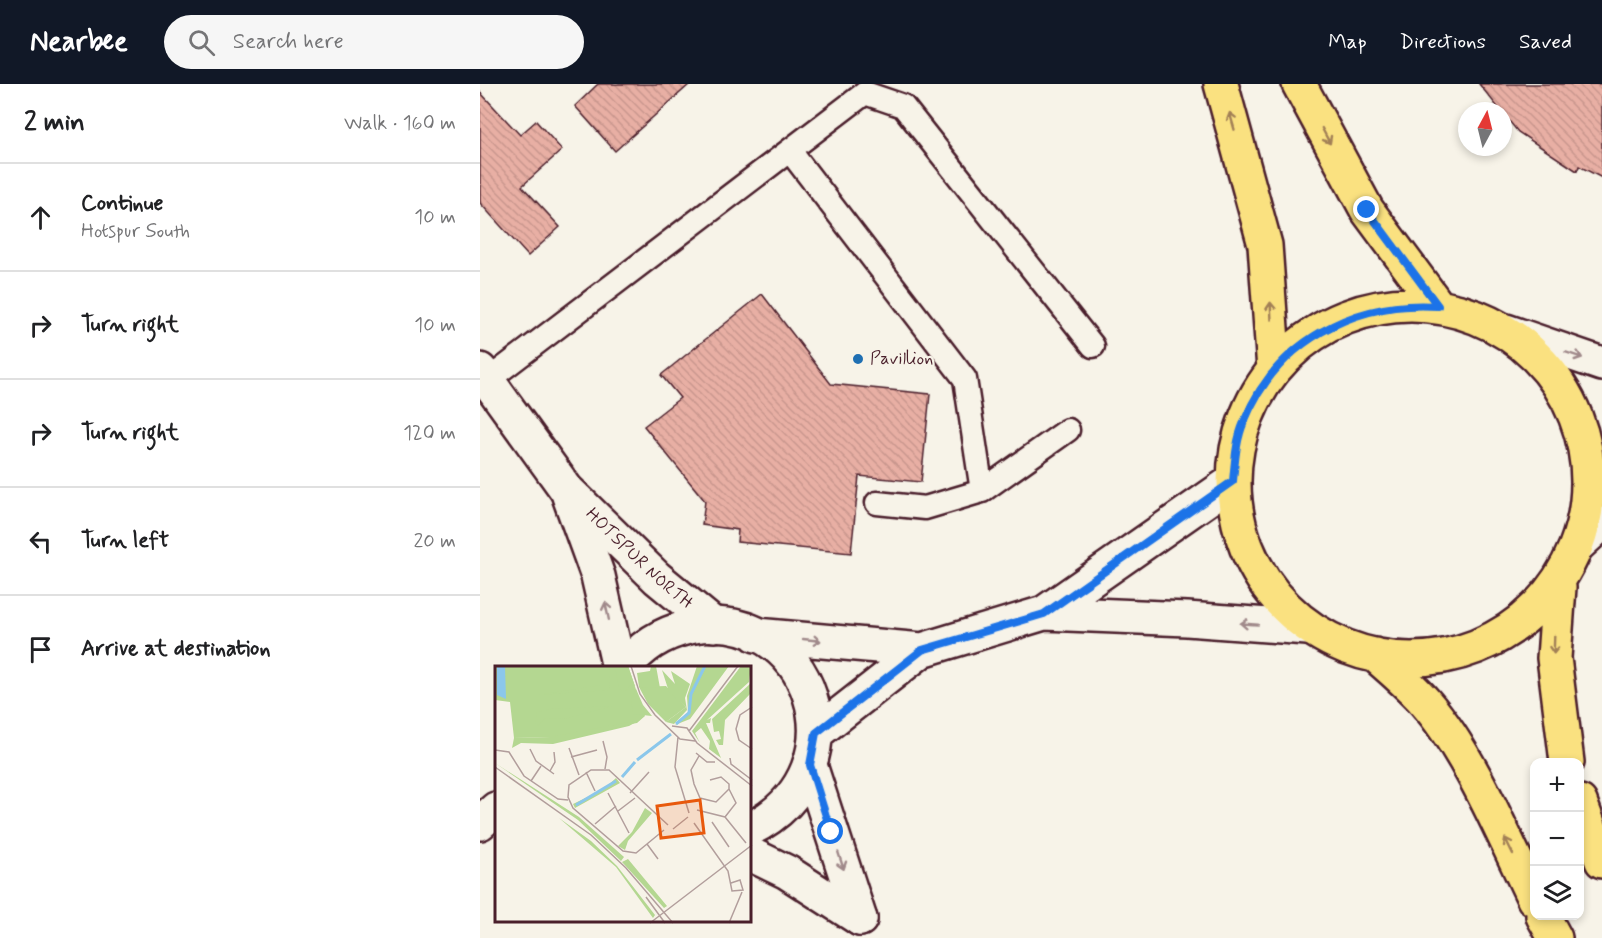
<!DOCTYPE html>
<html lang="en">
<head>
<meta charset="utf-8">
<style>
	body { margin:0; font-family:Mynerve,sans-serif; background:#f6f6f6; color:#202124 }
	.controls { position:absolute; right:18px; bottom:18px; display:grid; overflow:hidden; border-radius:12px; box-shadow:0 3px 9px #0003 }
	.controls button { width:54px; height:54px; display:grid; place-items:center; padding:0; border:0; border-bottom:2px solid #e0e0e0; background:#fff; color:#202124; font:30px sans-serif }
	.compass { position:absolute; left:978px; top:18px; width:54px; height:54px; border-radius:50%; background:#fff; box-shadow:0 3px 9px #0003; rotate:7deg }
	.stop { position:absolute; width:18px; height:18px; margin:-14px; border:4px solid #1a73e8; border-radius:50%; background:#fff }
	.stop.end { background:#1a73e8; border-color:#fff; box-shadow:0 2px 6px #0008 }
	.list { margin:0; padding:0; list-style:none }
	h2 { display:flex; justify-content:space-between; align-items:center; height:78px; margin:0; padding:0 24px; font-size:26px }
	h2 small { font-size:20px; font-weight:400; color:#757577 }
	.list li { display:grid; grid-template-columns:39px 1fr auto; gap:18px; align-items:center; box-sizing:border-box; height:108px; padding:0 24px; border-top:2px solid #e0e0e0 }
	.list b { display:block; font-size:22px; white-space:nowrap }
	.list p { margin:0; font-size:20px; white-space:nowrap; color:#757577 }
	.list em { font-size:20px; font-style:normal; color:#757577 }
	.icon { flex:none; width:33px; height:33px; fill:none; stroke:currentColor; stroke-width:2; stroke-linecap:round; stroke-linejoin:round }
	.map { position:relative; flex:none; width:1122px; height:854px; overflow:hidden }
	header { display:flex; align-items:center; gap:36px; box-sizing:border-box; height:84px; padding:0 30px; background:#111827; color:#fff }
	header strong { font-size:28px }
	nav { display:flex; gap:33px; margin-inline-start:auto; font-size:21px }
	.search { width:420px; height:54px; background:#f6f6f6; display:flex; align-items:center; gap:15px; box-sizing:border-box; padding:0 21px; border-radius:33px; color:#757577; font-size:22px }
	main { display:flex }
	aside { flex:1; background:#fff }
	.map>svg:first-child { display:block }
	.building { fill:url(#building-back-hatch); stroke:#4a1f2b; stroke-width:1.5 }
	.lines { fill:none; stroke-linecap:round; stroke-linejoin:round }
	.lane-casing { stroke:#4a1f2b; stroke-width:27 }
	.street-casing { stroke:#4a1f2b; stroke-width:38 }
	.secondary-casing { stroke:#4a1f2b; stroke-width:38 }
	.primary-casing { stroke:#4a1f2b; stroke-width:38 }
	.lane { stroke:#f7f3e8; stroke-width:22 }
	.street { stroke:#f7f3e8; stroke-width:33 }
	.secondary { stroke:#f7f3e8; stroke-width:33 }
	.primary { stroke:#fae180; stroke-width:33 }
	.oneway { stroke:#a28056 }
	.oneway2 { stroke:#a0898a }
	.route { stroke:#1a73e8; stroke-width:8 }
	.poi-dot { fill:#1f6fb2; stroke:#f7f3e8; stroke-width:2 }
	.labels { text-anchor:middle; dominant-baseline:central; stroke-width:4.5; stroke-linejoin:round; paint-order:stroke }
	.poi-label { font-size:18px; fill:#4a1f2b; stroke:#f7f3e8; text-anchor:start }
	.street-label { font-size:18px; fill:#4a1f2b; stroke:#f7f3e8 }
	.inset-river { fill:none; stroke:#8bc7eb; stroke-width:3 }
	.inset-road { fill:none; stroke:#b29e9c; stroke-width:1.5 }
	.view { fill:#e8590c; fill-opacity:0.15; stroke:#e8590c; stroke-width:3 }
	.inset-edge { fill:none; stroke:#4a1f2b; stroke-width:3 }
</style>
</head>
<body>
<header>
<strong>Nearbee</strong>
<div class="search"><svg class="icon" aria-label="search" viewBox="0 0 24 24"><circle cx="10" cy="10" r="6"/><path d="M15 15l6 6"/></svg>Search here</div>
<nav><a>Map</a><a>Directions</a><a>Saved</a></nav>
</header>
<main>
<aside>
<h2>2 min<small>Walk · 160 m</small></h2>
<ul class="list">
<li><svg class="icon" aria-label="ahead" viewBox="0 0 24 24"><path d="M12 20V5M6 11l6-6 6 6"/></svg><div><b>Continue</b><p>Hotspur South</p></div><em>10 m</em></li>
<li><svg class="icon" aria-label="right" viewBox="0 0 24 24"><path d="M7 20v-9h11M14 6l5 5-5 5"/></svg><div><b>Turn right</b></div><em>10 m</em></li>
<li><svg class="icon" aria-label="right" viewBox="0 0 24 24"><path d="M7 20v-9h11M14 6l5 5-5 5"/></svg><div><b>Turn right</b></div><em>120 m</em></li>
<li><svg class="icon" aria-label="left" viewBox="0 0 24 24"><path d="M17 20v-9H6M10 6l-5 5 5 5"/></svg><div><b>Turn left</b></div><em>20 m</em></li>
<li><svg class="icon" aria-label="arrive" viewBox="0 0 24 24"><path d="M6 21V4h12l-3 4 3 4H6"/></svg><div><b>Arrive at destination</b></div></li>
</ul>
</aside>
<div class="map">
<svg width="1122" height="854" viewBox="0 0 1122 854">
	<defs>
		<pattern id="building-back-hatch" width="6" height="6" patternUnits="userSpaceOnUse" patternTransform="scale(1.5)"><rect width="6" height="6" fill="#e8afa4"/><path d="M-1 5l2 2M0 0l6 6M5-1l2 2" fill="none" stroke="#c8968d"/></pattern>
	</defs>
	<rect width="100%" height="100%" fill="#f7f3e8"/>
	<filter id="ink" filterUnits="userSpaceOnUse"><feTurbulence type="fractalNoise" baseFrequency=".0167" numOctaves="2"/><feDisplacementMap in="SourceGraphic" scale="12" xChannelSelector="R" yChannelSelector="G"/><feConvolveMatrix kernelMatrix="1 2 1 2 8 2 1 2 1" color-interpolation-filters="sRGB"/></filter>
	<g filter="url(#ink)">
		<!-- building -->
		<path class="building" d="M 118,0 L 210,0 L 135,67 L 95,22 Z
			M 999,0 L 1122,0 L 1122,94 L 1099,82 L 1097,87 L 1038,48 Z
			M 0,8 L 40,51 L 56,37 L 82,66 L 42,102 L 80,143 L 48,172 L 0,119 Z
			M 282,210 L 351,300 L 450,310 L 441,398 L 379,392 L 371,469 L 257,458 L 258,446 L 222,441 L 225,417 L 164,342 L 200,314 L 181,291 Z"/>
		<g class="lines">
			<defs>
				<path id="lane" d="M 310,67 L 485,295 L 502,407
					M 8,296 L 385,9 L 423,22 L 613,262
					M 397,419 L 445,424 L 502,407 L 588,346"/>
				<g id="street">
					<path d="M 1026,247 L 1122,280"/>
					<path id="s1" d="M 0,286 L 86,405 L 177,494 L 234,541"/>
					<path d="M 89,412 L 118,492 L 139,584"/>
					<path d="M 1099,460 L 1122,439"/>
					<path d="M 330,681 L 380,835"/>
					<path d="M 270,770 L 307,788 L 380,835"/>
				</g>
				<path id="secondary" d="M 564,529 L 707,535 L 827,544
					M 276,551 L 442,566
					M 145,584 C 161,562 183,549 209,543 C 331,517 389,686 270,745
					M 336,649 L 442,566 L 564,529 L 753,397
					M 0,739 L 16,725"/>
				<path id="primary" d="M 741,0 L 785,161 L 794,286
					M 819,0 L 887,126 L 958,222
					M754 398a177 177 0 1 1 354 0a177 177 0 1 1-354 0Z
					M 1079,503 L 1074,574 L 1087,678
					M 895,571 C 912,586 930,601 945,618 C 989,668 1025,755 1054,815
					M 1100,718 L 1122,777
					M 1063,832 L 1075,854"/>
			</defs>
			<!-- lane casing -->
			<use href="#lane" class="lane-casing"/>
			<!-- street casing -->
			<use href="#street" class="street-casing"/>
			<!-- secondary casing -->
			<use href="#secondary" class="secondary-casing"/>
			<!-- primary casing -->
			<use href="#primary" class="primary-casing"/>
			<!-- lane -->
			<use href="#lane" class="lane"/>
			<!-- street -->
			<use href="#street" class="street"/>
			<!-- secondary -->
			<use href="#secondary" class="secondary"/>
			<!-- primary -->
			<use href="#primary" class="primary"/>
		</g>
		<!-- one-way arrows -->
		<defs><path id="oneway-shaft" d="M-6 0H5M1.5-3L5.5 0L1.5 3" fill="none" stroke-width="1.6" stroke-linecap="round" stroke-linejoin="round" transform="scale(1.5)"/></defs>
		<g class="oneway">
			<use href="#oneway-shaft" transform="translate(752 37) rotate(-106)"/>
			<use href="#oneway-shaft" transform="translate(846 52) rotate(62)"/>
			<use href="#oneway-shaft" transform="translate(791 227) rotate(-93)"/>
			<use href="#oneway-shaft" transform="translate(1074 561) rotate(92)"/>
			<use href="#oneway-shaft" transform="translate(1029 762) rotate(-116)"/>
		</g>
		<g class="oneway2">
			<use href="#oneway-shaft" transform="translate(1094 271) rotate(19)"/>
			<use href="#oneway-shaft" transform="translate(127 527) rotate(-102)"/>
			<use href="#oneway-shaft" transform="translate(769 540) rotate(-176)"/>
			<use href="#oneway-shaft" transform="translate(332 556) rotate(6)"/>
			<use href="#oneway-shaft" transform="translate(361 777) rotate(72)"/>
		</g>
	</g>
	<g class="lines" filter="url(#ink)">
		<!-- route -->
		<path class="route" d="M 351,748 L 330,681 L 336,649 L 442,566 L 564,530 L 753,397 C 755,377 756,356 764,338 C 796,258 874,216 958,222 L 887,126"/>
	</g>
	<!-- markers -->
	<circle class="poi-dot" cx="378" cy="275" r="6"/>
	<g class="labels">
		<!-- poi labels -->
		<g class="poi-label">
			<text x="390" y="275">Pavillion</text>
		</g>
		<!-- street labels -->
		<g class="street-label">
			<text stroke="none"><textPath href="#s1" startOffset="248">HOTSPUR NORTH</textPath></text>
		</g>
	</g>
	<!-- overview -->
	<g transform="translate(15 582)">
		<rect width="256" height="256" fill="#f7f3e8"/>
		<path d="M 1,0 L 133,0 L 150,50 L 142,57 L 64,71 L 19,72 L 15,36 L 0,34 ZM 202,0 L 234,0 L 195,53 L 180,59 L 193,46 L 192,30 ZM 246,0 L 256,0 L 254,16 L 212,54 L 216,52 L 215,57 L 211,57 L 226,92 L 214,83 L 215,75 L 206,62 L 200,67 L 205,77 L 197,65 ZM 256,17 L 256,27 L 230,54 L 228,79 L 224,79 L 221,74 L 226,73 L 224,65 L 219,66 L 217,53 ZM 171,20 L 191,41 L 171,56 L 153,38 L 144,21 ZM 121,112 L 125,117 L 80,142 L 78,138 L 109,123 ZM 150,142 L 157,147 L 133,175 L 130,184 L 123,180 L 137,166 Z" fill="#b4d791"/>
		<path d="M 120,0 L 133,0 L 140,20 L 135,19 L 130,26 L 124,23 ZM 156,0 L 161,0 L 165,22 L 144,21 L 142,7 L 155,5 ZM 167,4 L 180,18 L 176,5 L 195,18 L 190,32 L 192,44 L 179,58 L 171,56 L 191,41 L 174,26 ZM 115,10 L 114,24 L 43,29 L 106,19 ZM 141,23 L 148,39 L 157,50 L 138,48 L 136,33 ZM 117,40 L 70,53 L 50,52 L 43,60 L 40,56 L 42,46 L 56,43 ZM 145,54 L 134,60 L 58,78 L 26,77 L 17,82 L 19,72 L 55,71 ZM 0,97 L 84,151 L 129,191 L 126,195 L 83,154 ZM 64,152 L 96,175 L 122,200 L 160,249 L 158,252 L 121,201 ZM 133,193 L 172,240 L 169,242 L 127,196 Z" fill="#b4d791"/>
		<path d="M 2,0 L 10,0 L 11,33 L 2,29 Z" fill="#8bc7eb"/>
		<path class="inset-river" d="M 181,58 L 194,47 L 196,28 L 210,0M 142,94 L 176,68M 127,111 L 140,96M 81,139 L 121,115"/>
		<path class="inset-road" d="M 136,0 L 145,28 L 160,49 L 185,73 L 200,75M 257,41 L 245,49 L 241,63 L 244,74 L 257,83M 177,60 L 192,62 L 202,77 L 257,120M 194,65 L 243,0M 183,71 L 180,101 L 194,147M 108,75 L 112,91 L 110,103M 74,82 L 84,109M 35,83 L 41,95 L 59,108M 0,84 L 14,86 L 29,110 L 63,133 L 73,134M 201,87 L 212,96 L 220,96M 204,90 L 196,104 L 199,118 L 205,132 L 221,136 L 234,123 L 234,118 L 226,111 L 215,114M 76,91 L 102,84M 235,92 L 236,98 L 257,114M 0,101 L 96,169 L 131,202 L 178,257M 55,105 L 60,96 L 59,86M 91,106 L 100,125M 36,115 L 46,100M 113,127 L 134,167M 135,127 L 154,106M 202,144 L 230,151 L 251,177M 123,145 L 140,132M 230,151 L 241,137 L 234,123M 217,156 L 234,181M 199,157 L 233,205 L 237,225 L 248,224 L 245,214 L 236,217M 100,158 L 121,140M 178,163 L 193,151M 169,164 L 141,187 L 128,185 L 78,142 L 73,131 L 74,119 L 96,104 L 114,104 L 173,159M 152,178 L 163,193M 151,231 L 170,257M 155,257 L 257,179M 234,257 L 247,226"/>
		<path class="view" d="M 205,134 L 209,167 L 166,172 L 162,140 Z"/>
		<rect width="256" height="256" class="inset-edge"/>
	</g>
</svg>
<div class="controls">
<button>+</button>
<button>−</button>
<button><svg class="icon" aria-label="layers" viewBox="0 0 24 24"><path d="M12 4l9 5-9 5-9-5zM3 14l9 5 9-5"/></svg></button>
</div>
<svg class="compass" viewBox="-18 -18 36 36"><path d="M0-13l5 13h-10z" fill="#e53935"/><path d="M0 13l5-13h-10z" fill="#757577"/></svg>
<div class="stop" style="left:351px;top:748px"></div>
<div class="stop end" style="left:887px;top:126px"></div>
</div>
</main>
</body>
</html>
